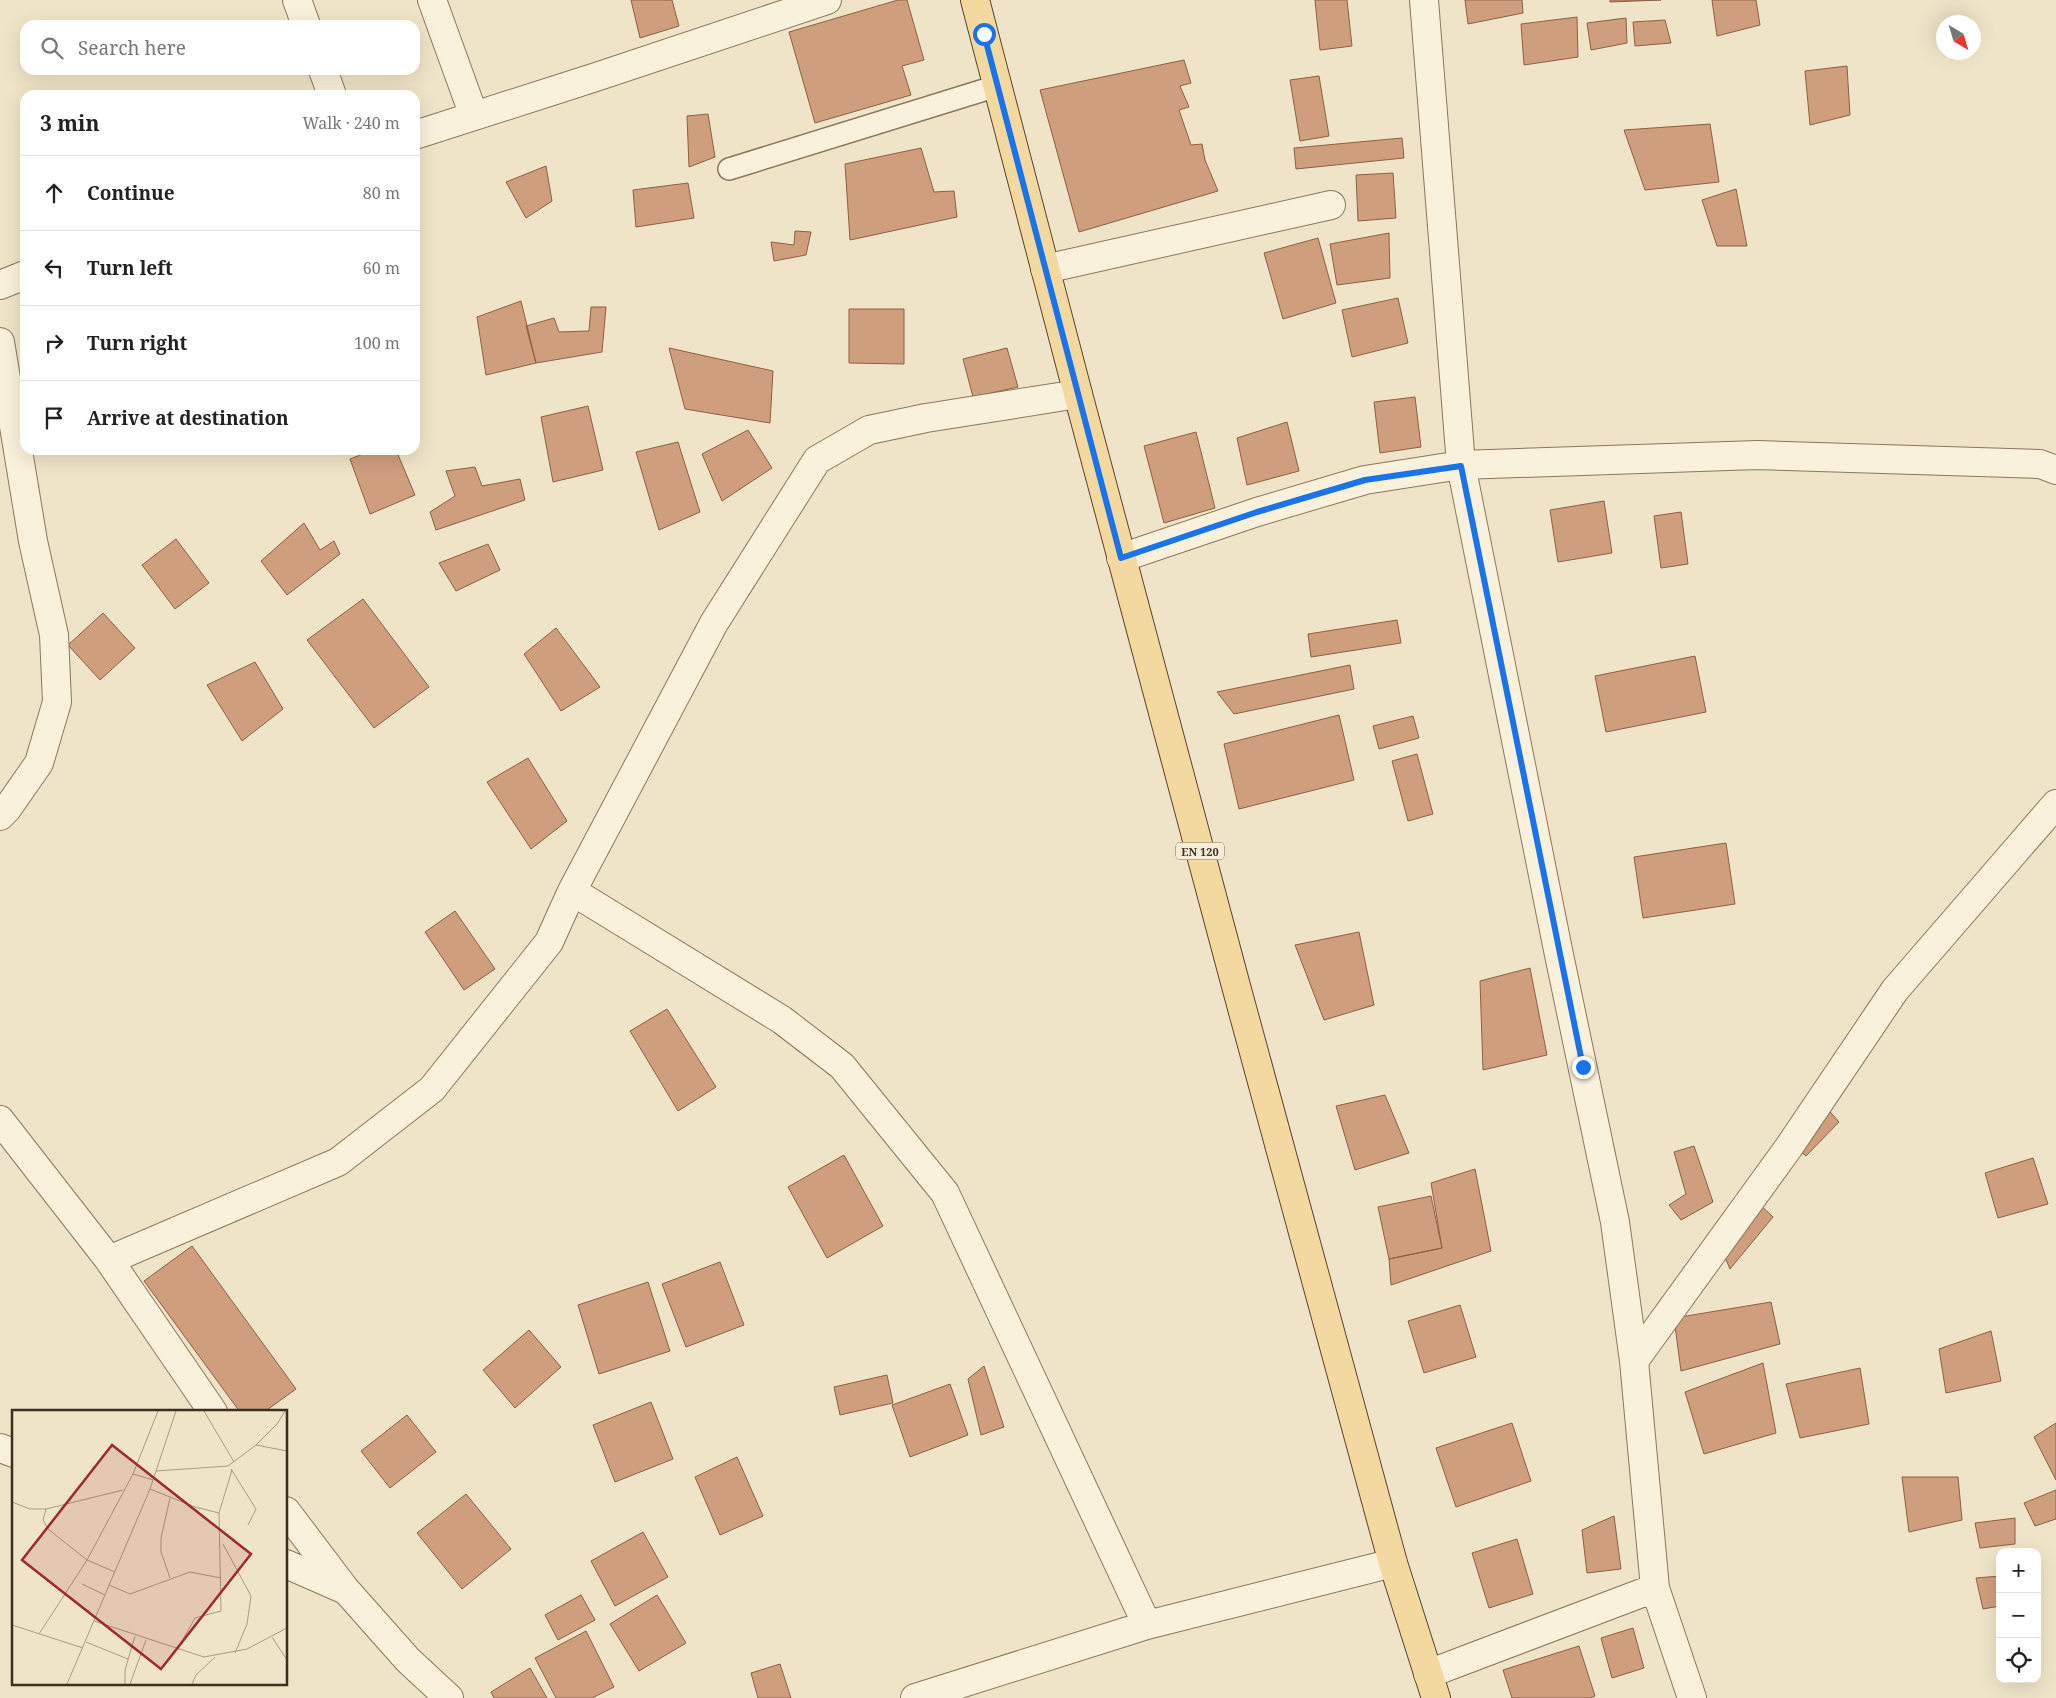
<!DOCTYPE html>
<html lang="en">
<head>
<meta charset="utf-8">
<style>
	body { margin:0; font-family:"Noto Serif",serif; background:#f2f2f2; color:#222 }
	.controls { position:absolute; right:15px; bottom:15px; display:grid; overflow:hidden; border-radius:10px; box-shadow:0 5px 20px #0002 }
	.controls button { width:45px; height:45px; display:grid; place-items:center; padding:0; border:0; border-bottom:1px solid #e0e0e0; background:#fff; color:#222; font:25px sans-serif }
	.compass { position:absolute; left:1936px; top:15px; width:45px; height:45px; border-radius:50%; background:#fff; box-shadow:0 5px 20px #0002; rotate:142deg }
	.stop { position:absolute; width:15px; height:15px; margin:-11px; border:4px solid #1a73e8; border-radius:50%; background:#fff }
	.stop.end { background:#1a73e8; border-color:#fff; box-shadow:0 1px 5px #0008 }
	.list { margin:0; padding:0; list-style:none }
	h2 { display:flex; justify-content:space-between; align-items:center; height:65px; margin:0; padding:0 20px; font-size:21px }
	h2 small { font-size:16px; font-weight:400; color:#767676 }
	.list li { display:grid; grid-template-columns:32px 1fr auto; gap:15px; align-items:center; box-sizing:border-box; height:75px; padding:0 20px; border-top:1px solid #e0e0e0 }
	.list b { display:block; font-size:19px; white-space:nowrap }
	.list em { font-size:16px; font-style:normal; color:#767676 }
	.icon { flex:none; width:28px; height:28px; fill:none; stroke:currentColor; stroke-width:2; stroke-linecap:round; stroke-linejoin:round }
	.map { position:relative; flex:none; width:2056px; height:1698px; overflow:hidden }
	.search { position:absolute; background:#fff; box-shadow:0 5px 20px #0002; left:20px; top:20px; width:400px; height:55px; display:flex; align-items:center; gap:12px; box-sizing:border-box; padding:0 18px; border-radius:15px; color:#767676; font-size:19px }
	.panel { position:absolute; background:#fff; box-shadow:0 5px 20px #0002; left:20px; top:90px; width:400px; height:365px; border-radius:15px }
	.map>svg:first-child { display:block }
	.building { fill:#cf9f7d; stroke:#8d5f41 }
	.lines { fill:none; stroke-linecap:round; stroke-linejoin:round }
	.lane-casing { stroke:#8d765c; stroke-width:24 }
	.street-casing { stroke:#8d765c; stroke-width:30 }
	.primary-casing { stroke:#5b4430; stroke-width:30 }
	.lane { stroke:#faf1dc; stroke-width:21 }
	.street { stroke:#faf1dc; stroke-width:28 }
	.primary { stroke:#f3d9a0; stroke-width:28 }
	.route { stroke:#1a73e8; stroke-width:6 }
	.labels { text-anchor:middle; dominant-baseline:central; stroke-width:5; stroke-linejoin:round; paint-order:stroke }
	.shield { fill:#f7eed8; stroke:#756857; stroke-width:1 }
	.shield-label { font-size:11px; font-weight:bold; fill:#3d2e20 }
	.inset-road { fill:none; stroke:#a89b85; stroke-width:1 }
	.view { fill:#9e2a2b; fill-opacity:0.15; stroke:#9e2a2b; stroke-width:2.5 }
	.inset-edge { fill:none; stroke:#3d2e20; stroke-width:2.5 }
</style>
</head>
<body>
<div class="map">
<svg width="2056" height="1698" viewBox="0 0 2056 1698">
	<rect width="100%" height="100%" fill="#f0e4c8"/>
	<!-- building -->
	<path class="building" d="M 631,0 L 672,0 L 679,26 L 640,38 Z
		M 898,0 L 907,0 L 924,60 L 902,66 L 911,95 L 815,123 L 789,32 Z
		M 1315,0 L 1347,0 L 1352,46 L 1320,50 Z
		M 1465,0 L 1522,0 L 1523,13 L 1468,24 Z
		M 1610,0 L 1661,0 L 1610,2 Z
		M 1712,0 L 1756,0 L 1760,25 L 1717,36 Z
		M 1577,17 L 1578,57 L 1524,65 L 1521,24 Z
		M 1626,18 L 1627,43 L 1591,50 L 1587,23 Z
		M 1665,20 L 1671,43 L 1635,46 L 1633,22 Z
		M 1184,60 L 1191,83 L 1180,86 L 1189,107 L 1179,110 L 1191,145 L 1202,144 L 1205,160 L 1218,191 L 1079,232 L 1040,90 Z
		M 1847,66 L 1850,115 L 1810,125 L 1805,71 Z
		M 1319,76 L 1329,136 L 1300,141 L 1290,80 Z
		M 708,114 L 715,157 L 689,167 L 687,116 Z
		M 1710,124 L 1719,182 L 1645,190 L 1624,130 Z
		M 1402,138 L 1404,158 L 1296,169 L 1294,148 Z
		M 921,148 L 934,192 L 954,191 L 957,217 L 850,240 L 845,164 Z
		M 546,166 L 552,201 L 526,218 L 506,182 Z
		M 1393,173 L 1396,218 L 1358,221 L 1356,175 Z
		M 688,183 L 694,218 L 636,227 L 633,190 Z
		M 1736,189 L 1747,246 L 1717,246 L 1702,200 Z
		M 795,231 L 811,232 L 806,255 L 774,261 L 771,242 L 794,245 Z
		M 1389,233 L 1390,278 L 1337,285 L 1330,244 Z
		M 1318,238 L 1336,303 L 1283,319 L 1264,253 Z
		M 1398,298 L 1408,343 L 1352,357 L 1342,310 Z
		M 521,301 L 536,363 L 486,375 L 477,317 Z
		M 591,307 L 606,307 L 602,352 L 536,363 L 526,326 L 554,318 L 559,332 L 589,331 Z
		M 849,309 L 904,309 L 904,364 L 849,363 Z
		M 669,348 L 773,371 L 770,423 L 685,409 Z
		M 1007,348 L 1018,387 L 973,397 L 963,359 Z
		M 1415,397 L 1421,447 L 1380,453 L 1374,402 Z
		M 588,406 L 603,470 L 553,482 L 541,417 Z
		M 1287,422 L 1299,471 L 1247,485 L 1237,438 Z
		M 748,430 L 772,468 L 722,501 L 702,454 Z
		M 1196,432 L 1215,508 L 1164,523 L 1144,446 Z
		M 678,442 L 700,512 L 659,530 L 636,452 Z
		M 373,450 L 396,450 L 415,495 L 370,514 L 350,459 Z
		M 475,467 L 482,486 L 520,479 L 525,500 L 436,530 L 430,512 L 455,496 L 446,471 Z
		M 1604,501 L 1612,553 L 1558,562 L 1550,510 Z
		M 1681,512 L 1688,564 L 1661,568 L 1654,516 Z
		M 304,523 L 320,550 L 334,541 L 340,554 L 287,595 L 261,561 Z
		M 176,539 L 209,583 L 175,609 L 142,565 Z
		M 488,544 L 500,570 L 456,591 L 439,563 Z
		M 363,599 L 429,687 L 374,728 L 307,640 Z
		M 103,613 L 135,648 L 100,680 L 68,645 Z
		M 1397,620 L 1401,643 L 1311,657 L 1308,634 Z
		M 556,628 L 600,687 L 561,711 L 524,654 Z
		M 1695,656 L 1706,712 L 1606,732 L 1595,676 Z
		M 255,662 L 283,709 L 242,741 L 207,685 Z
		M 1350,665 L 1354,689 L 1234,714 L 1217,692 Z
		M 1339,715 L 1354,780 L 1239,809 L 1224,744 Z
		M 1413,716 L 1419,738 L 1379,749 L 1373,726 Z
		M 1417,754 L 1433,814 L 1408,821 L 1392,761 Z
		M 528,758 L 567,821 L 531,849 L 487,782 Z
		M 1726,843 L 1735,904 L 1643,918 L 1634,857 Z
		M 455,911 L 495,969 L 464,990 L 425,932 Z
		M 1359,932 L 1374,1005 L 1324,1020 L 1295,945 Z
		M 1530,968 L 1547,1055 L 1483,1070 L 1480,981 Z
		M 667,1009 L 716,1087 L 678,1111 L 630,1031 Z
		M 1385,1095 L 1409,1153 L 1355,1170 L 1336,1106 Z
		M 1824,1105 L 1839,1122 L 1806,1156 L 1794,1146 Z
		M 1694,1146 L 1713,1202 L 1681,1220 L 1669,1205 L 1686,1194 L 1674,1152 Z
		M 844,1155 L 883,1226 L 827,1258 L 788,1187 Z
		M 2033,1158 L 2048,1204 L 1998,1218 L 1985,1173 Z
		M 1475,1169 L 1491,1251 L 1391,1285 L 1389,1259 L 1442,1248 L 1431,1183 Z
		M 1431,1196 L 1442,1248 L 1389,1259 L 1378,1207 Z
		M 1757,1202 L 1773,1217 L 1730,1269 L 1722,1250 Z
		M 192,1246 L 296,1389 L 264,1412 L 240,1412 L 144,1281 Z
		M 720,1262 L 744,1325 L 686,1347 L 662,1284 Z
		M 648,1282 L 670,1351 L 599,1374 L 578,1305 Z
		M 1771,1302 L 1780,1344 L 1681,1371 L 1674,1318 Z
		M 1460,1305 L 1476,1357 L 1424,1373 L 1408,1321 Z
		M 529,1330 L 561,1367 L 515,1408 L 483,1370 Z
		M 1991,1331 L 2001,1381 L 1946,1393 L 1939,1349 Z
		M 1763,1363 L 1776,1433 L 1704,1454 L 1685,1392 Z
		M 984,1366 L 1004,1427 L 981,1435 L 968,1379 Z
		M 1860,1368 L 1869,1424 L 1800,1438 L 1786,1384 Z
		M 887,1375 L 893,1403 L 840,1415 L 834,1387 Z
		M 950,1384 L 968,1435 L 910,1457 L 892,1405 Z
		M 651,1402 L 673,1459 L 615,1482 L 593,1425 Z
		M 407,1415 L 436,1452 L 390,1488 L 361,1451 Z
		M 1512,1423 L 1531,1481 L 1456,1507 L 1436,1448 Z
		M 2056,1423 L 2056,1480 L 2034,1437 Z
		M 737,1457 L 763,1516 L 720,1535 L 695,1477 Z
		M 1902,1477 L 1958,1477 L 1962,1520 L 1909,1532 Z
		M 2056,1490 L 2056,1519 L 2035,1526 L 2024,1503 Z
		M 466,1494 L 511,1549 L 462,1589 L 417,1533 Z
		M 1614,1516 L 1621,1569 L 1587,1573 L 1582,1530 Z
		M 2015,1518 L 2015,1544 L 1980,1548 L 1975,1523 Z
		M 643,1532 L 668,1577 L 615,1606 L 591,1561 Z
		M 1517,1539 L 1533,1594 L 1489,1608 L 1472,1553 Z
		M 2000,1576 L 2000,1606 L 1983,1609 L 1976,1578 Z
		M 581,1595 L 595,1620 L 558,1640 L 545,1615 Z
		M 657,1595 L 686,1643 L 639,1671 L 610,1624 Z
		M 1633,1628 L 1644,1668 L 1612,1678 L 1601,1638 Z
		M 586,1631 L 614,1687 L 592,1698 L 556,1698 L 535,1658 Z
		M 1579,1646 L 1595,1696 L 1590,1698 L 1512,1698 L 1503,1670 Z
		M 780,1664 L 791,1698 L 758,1698 L 751,1673 Z
		M 530,1668 L 547,1698 L 494,1698 L 491,1692 Z"/>
	<g class="lines">
		<defs>
			<path id="lane" d="M 729,169 L 997,86"/>
			<path id="street" d="M 297,0 L 306,25
				M 432,0 L 474,116
				M 1424,0 L 1461,465 L 1558,950 L 1615,1222 L 1634,1361 L 1655,1588 L 1428,1674
				M 323,70 L 332,95
				M 415,135 L 596,77 L 827,0
				M 1045,269 L 1331,205
				M 0,285 L 25,275
				M 0,342 L 33,541 L 54,635 L 57,702 L 39,763 L 7,809 L 0,816
				M 1121,558 L 1257,512 L 1365,480 L 1461,465 L 1758,455 L 2040,464 L 2056,470
				M 572,891 L 782,1020 L 842,1066 L 945,1193 L 1147,1625
				M 0,1120 L 109,1260 L 213,1412
				M 109,1260 L 338,1162 L 432,1089 L 549,942 L 572,891 L 714,623 L 817,460 L 869,430 L 926,418 L 1078,394
				M 1634,1361 L 1789,1147 L 1895,990 L 2056,804
				M 0,1448 L 14,1453
				M 286,1511 L 345,1589 L 408,1660 L 449,1698
				M 286,1564 L 343,1589
				M 1655,1588 L 1692,1698
				M 915,1698 L 1147,1625 L 1393,1563"/>
			<path id="primary" d="M 975,0 L 1078,394 L 1236,986 L 1393,1563 L 1436,1698"/>
		</defs>
		<!-- lane casing -->
		<use href="#lane" class="lane-casing"/>
		<!-- street casing -->
		<use href="#street" class="street-casing"/>
		<!-- primary casing -->
		<use href="#primary" class="primary-casing"/>
		<!-- lane -->
		<use href="#lane" class="lane"/>
		<!-- street -->
		<use href="#street" class="street"/>
		<!-- primary -->
		<use href="#primary" class="primary"/>
	</g>
	<g class="lines">
		<!-- route -->
		<path class="route" d="M 984,34 L 1121,558 L 1257,512 L 1365,480 L 1461,466 L 1583,1067"/>
	</g>
	<g class="labels">
		<!-- shield labels -->
		<rect class="shield" x="1176" y="842.5" width="48" height="17" rx="4"/>
		<g class="shield-label">
			<text x="1200" y="851">EN 120</text>
		</g>
	</g>
	<!-- overview -->
	<g transform="translate(12 1410)">
		<rect width="275" height="275" fill="#f0e4c8"/>
		<path class="inset-road" d="M 192,1 L 222,52M 244,35 L 275,41M 219,59 L 244,99 L 236,115M 144,61 L 216,56 L 244,35 L 265,14 L 273,1M 121,64 L 146,1M 138,79 L 183,97 L 207,103M 158,88 L 149,128 L 149,142 L 158,168M 0,92 L 18,99 L 34,99 L 111,80M 34,99 L 31,110 L 36,119 L 75,150 L 103,162M 211,134 L 239,186 L 235,214 L 223,243M 70,174 L 93,185M 97,175 L 118,184 L 178,162 L 209,168M 82,211 L 192,247 L 235,239 L 275,218M 0,215 L 71,238M 27,224 L 75,150 L 121,64 L 141,70M 260,227 L 275,250M 74,232 L 116,249M 165,240 L 183,208 L 209,201 L 207,103 L 220,60M 55,274 L 138,79 L 164,1M 113,274 L 113,260 L 123,226M 118,274 L 134,230M 180,274 L 184,265 L 203,247"/>
		<path class="view" d="M 100,35 L 239,144 L 149,259 L 10,150 Z"/>
		<rect width="275" height="275" class="inset-edge"/>
	</g>
</svg>
<div class="controls">
<button>+</button>
<button>−</button>
<button><svg class="icon" aria-label="locate" viewBox="0 0 24 24"><circle cx="12" cy="12" r="6"/><path d="M12 2v4M12 18v4M2 12h4M18 12h4"/></svg></button>
</div>
<svg class="compass" viewBox="-18 -18 36 36"><path d="M0-13l5 13h-10z" fill="#e53935"/><path d="M0 13l5-13h-10z" fill="#767676"/></svg>
<div class="stop" style="left:984px;top:34px"></div>
<div class="stop end" style="left:1583px;top:1067px"></div>
<div class="search"><svg class="icon" aria-label="search" viewBox="0 0 24 24"><circle cx="10" cy="10" r="6"/><path d="M15 15l6 6"/></svg>Search here</div>
<section class="panel">
<h2>3 min<small>Walk · 240 m</small></h2>
<ul class="list">
<li><svg class="icon" aria-label="ahead" viewBox="0 0 24 24"><path d="M12 20V5M6 11l6-6 6 6"/></svg><div><b>Continue</b></div><em>80 m</em></li>
<li><svg class="icon" aria-label="left" viewBox="0 0 24 24"><path d="M17 20v-9H6M10 6l-5 5 5 5"/></svg><div><b>Turn left</b></div><em>60 m</em></li>
<li><svg class="icon" aria-label="right" viewBox="0 0 24 24"><path d="M7 20v-9h11M14 6l5 5-5 5"/></svg><div><b>Turn right</b></div><em>100 m</em></li>
<li><svg class="icon" aria-label="arrive" viewBox="0 0 24 24"><path d="M6 21V4h12l-3 4 3 4H6"/></svg><div><b>Arrive at destination</b></div></li>
</ul>
</section>
</div>
</body>
</html>
